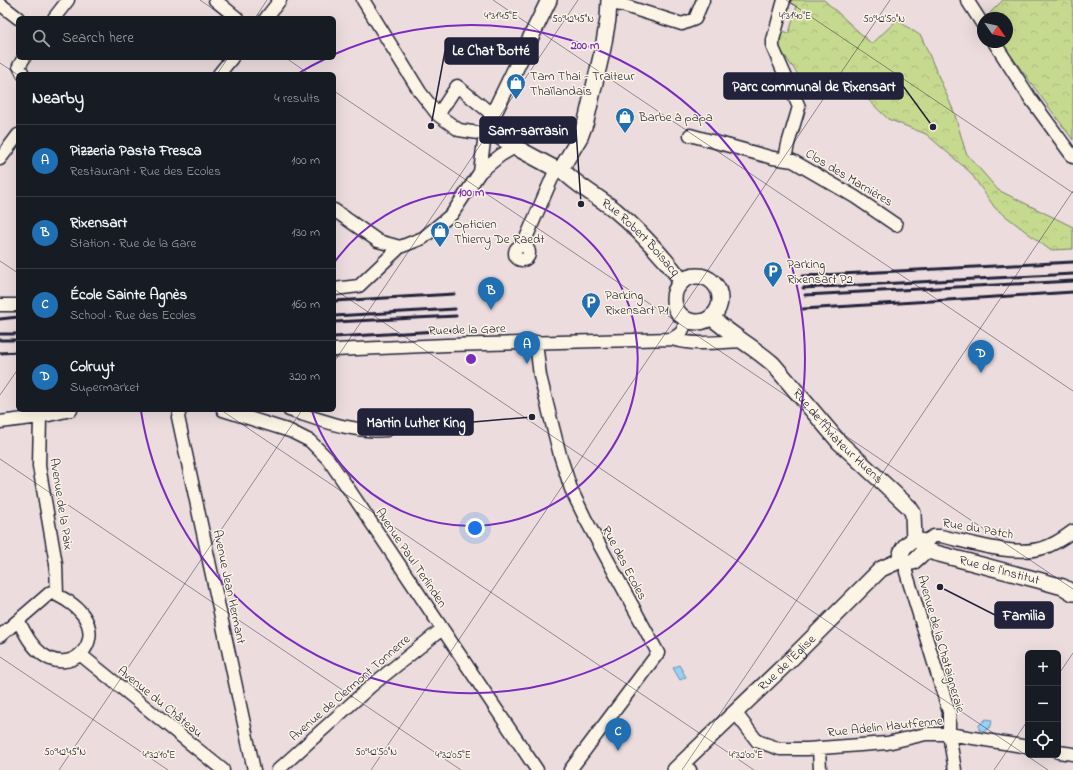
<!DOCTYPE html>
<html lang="en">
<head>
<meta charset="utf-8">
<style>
	body { margin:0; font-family:"Indie Flower",sans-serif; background:#20242c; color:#f1f3f6 }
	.controls { position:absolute; right:12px; bottom:12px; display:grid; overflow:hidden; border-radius:6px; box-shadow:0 4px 16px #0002 }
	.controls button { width:36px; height:36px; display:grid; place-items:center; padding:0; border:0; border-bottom:1px solid #363941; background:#171b24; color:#f1f3f6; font:20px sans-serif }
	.compass { position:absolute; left:977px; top:12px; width:36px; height:36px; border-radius:50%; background:#171b24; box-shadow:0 4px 16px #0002; rotate:124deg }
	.you { position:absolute; left:475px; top:528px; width:14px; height:14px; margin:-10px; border:3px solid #fff; border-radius:50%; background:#1a73e8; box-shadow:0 0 0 6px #1a73e833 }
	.badge { display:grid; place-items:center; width:26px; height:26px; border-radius:50%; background:#1f6fb2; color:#fff; font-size:13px; font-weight:700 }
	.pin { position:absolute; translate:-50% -33px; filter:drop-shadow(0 1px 2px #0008) }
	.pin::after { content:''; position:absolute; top:21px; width:14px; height:12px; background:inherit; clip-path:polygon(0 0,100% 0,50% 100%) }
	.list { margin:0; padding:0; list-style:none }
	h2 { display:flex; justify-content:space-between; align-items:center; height:52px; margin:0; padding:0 16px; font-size:17px }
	h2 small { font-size:13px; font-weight:400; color:#9ea1a6 }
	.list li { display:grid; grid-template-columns:26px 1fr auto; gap:12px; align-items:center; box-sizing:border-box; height:72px; padding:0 16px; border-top:1px solid #363941 }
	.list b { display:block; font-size:15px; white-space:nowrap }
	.list p { margin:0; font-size:13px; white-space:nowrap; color:#9ea1a6 }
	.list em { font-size:13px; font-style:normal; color:#9ea1a6 }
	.icon { flex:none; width:22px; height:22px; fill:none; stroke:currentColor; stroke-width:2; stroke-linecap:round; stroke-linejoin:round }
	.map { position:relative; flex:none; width:1073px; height:770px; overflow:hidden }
	.search { position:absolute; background:#171b24; box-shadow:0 4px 16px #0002; left:16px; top:16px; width:320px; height:44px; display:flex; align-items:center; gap:10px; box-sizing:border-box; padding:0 14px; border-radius:6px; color:#9ea1a6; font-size:15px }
	.panel { position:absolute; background:#171b24; box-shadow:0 4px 16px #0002; left:16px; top:72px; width:320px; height:340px; border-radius:6px }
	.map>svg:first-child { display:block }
	.park { fill:url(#park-crowns); stroke:#747e65 }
	.water { fill:#98d1f7; stroke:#698bac }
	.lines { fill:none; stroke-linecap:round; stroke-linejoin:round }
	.minor-casing { stroke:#22223b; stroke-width:15 }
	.tertiary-casing { stroke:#22223b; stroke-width:18 }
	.minor { stroke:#fcf5e5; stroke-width:12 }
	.tertiary { stroke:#fcf5e5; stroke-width:15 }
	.rail { stroke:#22223b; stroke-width:3 }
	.ticks { fill:none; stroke:#22223b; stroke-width:1; stroke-opacity:0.45 }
	.ring { fill:none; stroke:#7b2cbf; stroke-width:2 }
	.labels { text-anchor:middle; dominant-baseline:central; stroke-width:3; stroke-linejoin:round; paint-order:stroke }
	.poi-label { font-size:13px; fill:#22223b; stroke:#fcf5e5; text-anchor:start }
	.street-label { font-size:13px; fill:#22223b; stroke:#fcf5e5 }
	.ticks-label { font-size:10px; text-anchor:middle; fill:#22223b; stroke:#fcf5e5; stroke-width:3; stroke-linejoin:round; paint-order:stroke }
	.centre { fill:#7b2cbf; stroke:#fcf5e5; stroke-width:2 }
	.ring-label { font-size:12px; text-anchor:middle; font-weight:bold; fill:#7b2cbf; stroke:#fcf5e5; stroke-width:3; stroke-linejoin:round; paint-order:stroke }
	.leader { fill:none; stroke:#22223b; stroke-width:1.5 }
	.callout-dot { fill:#22223b; stroke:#fcf5e5; stroke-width:1.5 }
	.callout { fill:#22223b; stroke:#22223b; stroke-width:1.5 }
	.callout-label { font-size:14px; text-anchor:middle; font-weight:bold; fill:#fff }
</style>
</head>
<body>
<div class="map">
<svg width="1073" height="770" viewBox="0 0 1073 770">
	<defs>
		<pattern id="park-crowns" width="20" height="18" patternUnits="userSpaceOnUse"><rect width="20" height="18" fill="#c6da8f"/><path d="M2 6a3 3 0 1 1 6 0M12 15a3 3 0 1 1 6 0" fill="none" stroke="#aabb7c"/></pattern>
	</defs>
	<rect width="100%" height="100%" fill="#ecdcde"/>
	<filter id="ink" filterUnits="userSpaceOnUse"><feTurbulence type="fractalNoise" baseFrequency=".025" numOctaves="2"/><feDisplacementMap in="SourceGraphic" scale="8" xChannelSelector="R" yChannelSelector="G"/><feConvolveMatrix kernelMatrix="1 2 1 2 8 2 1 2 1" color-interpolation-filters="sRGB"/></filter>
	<g filter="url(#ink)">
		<!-- park -->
		<path class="park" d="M 790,0 L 824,0 L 872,44 L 897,20 L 921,36 L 954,112 L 966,153 L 998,190 L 1073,227 L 1073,249 L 1050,250 L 995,208 L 970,172 L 926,134 L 888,119 L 850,82 L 799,76 L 782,52 L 778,43 L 780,30 L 789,33 L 797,6 L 789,2 Z
			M 1003,0 L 1073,0 L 1073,140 L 1001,42 L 1007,42 L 1007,18 L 985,18 Z"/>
		<!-- water -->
		<path class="water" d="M 679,665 L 686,677 L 680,680 L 673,668 Z
			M 986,719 L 992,720 L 991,726 L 985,731 L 979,730 L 979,725 Z"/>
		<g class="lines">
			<defs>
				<path id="minor" d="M 215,0 L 237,18
					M 363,0 L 420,92 L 438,115
					M 784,0 L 773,40 L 773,48 L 799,107 L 788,144 L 785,159
					M 967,0 L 983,25
					M 609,3 L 622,5 L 682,24 L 695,19 L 703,0
					M 0,4 L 18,18
					M 54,18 L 68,0
					M 266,18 L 280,0
					M 994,42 L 1030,98 L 1073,157
					M 23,74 L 19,66 L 24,58
					M 219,74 L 232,58
					M 493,134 L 485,134 L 459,130 L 438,115 L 457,86 L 493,115
					M 690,135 L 773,158 L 793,161 L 855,197 L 896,225
					M 0,159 L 18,135
					M 480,172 L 501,155 L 515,147
					M 334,210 L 378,241 L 400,247
					M 523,245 L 556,169
					M515 253a7 7 0 1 1 14 0a7 7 0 1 1-14 0Z
					M 334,289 L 359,286 L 400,247 L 423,238 L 452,214 L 480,172 L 485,134
					M 0,305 L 18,305
					M 672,339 C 694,346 720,342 742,341
					M 536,342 L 540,376 L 549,412 L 560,455 L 571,489 L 585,518 L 658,653 L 570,770
					M 334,350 L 447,345 L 672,339 L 681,333 L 687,321
					M 180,410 L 178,417 L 254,770
					M 223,410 L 290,431 L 310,441 L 328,459 L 348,488 L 537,770
					M 289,410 C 321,420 353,433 387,430
					M 40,417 L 39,466 L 56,564 L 57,595
					M 0,422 L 40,417 L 71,410
					M 924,542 L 934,536 L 940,536 C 970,542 1013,557 1043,548 C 1053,545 1065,537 1073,531
					M 906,563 L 906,572 L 949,712 L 949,734 L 955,770
					M 0,636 L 51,592 C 63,598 75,604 83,615 C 104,644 70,676 42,654 C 31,646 25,633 19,622
					M 81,655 L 223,770
					M 735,712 L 757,741 L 780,749 L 807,749 L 887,743 L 926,734 L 949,734 L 1028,747
					M 819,748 L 820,770
					M 1058,752 L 1073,754
					M 677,768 L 690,770
					M 278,770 L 371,686 L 442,629"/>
				<g id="tertiary">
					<path id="s1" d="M 549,0 L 489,123 L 494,133 L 515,147 L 556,169 L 561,169 C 576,185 597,196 615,210 C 640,231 662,255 682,281"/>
					<path d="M 561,169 L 580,137 L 586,121 L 603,48 L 608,19 L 609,0"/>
					<circle cx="697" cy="299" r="23"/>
					<path id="s2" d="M 711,317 C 731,335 754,347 773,364 L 839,442 L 909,507 L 913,513 L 914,541"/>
					<path d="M 916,540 L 924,542 L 925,546 L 922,554 L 913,562 L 903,562 L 900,557 C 902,548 907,542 916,540 Z"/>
					<path id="s3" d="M 924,550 L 1038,580 L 1063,587 L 1073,593"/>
					<path id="s4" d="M 675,770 L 791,659 L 881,569 L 901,560"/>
				</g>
			</defs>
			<!-- minor casing -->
			<use href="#minor" class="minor-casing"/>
			<!-- tertiary casing -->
			<use href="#tertiary" class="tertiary-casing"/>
			<!-- minor -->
			<use href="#minor" class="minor"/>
			<!-- tertiary -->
			<use href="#tertiary" class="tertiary"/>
			<!-- rail -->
			<path class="rail" d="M 802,276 L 1073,262
				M 803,288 L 1073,274
				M 805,295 L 1073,281
				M 334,301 L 454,294
				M 803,309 L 1073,292
				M 334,316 L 455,309
				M 0,319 L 18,317
				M 334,322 L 456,316
				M 0,334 L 18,334
				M 334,337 L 456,330
				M 0,340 L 18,340
				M 0,353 L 18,352"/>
		</g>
	</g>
	<!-- ticks -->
	<path class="ticks" d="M 200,0 L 226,18M 493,0 L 1073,391M 786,0 L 1073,193M 255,18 L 267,0M 286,58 L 309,74M 0,63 L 18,75M 217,74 L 228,58M 334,91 L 1073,589M 0,261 L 18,273M 334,289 L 1048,770M 334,362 L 578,0M 0,395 L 18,369M 221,410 L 754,770M 0,459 L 461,770M 0,657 L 168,770M 1058,675 L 1073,653M 59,770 L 302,410M 371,770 L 890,0M 682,770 L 1073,191M 994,770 L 1028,720"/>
	<!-- distance rings -->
	<g class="ring">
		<path d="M334 263A167 167 0 1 1 312 411"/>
		<path d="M299 73A334 334 0 0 1 325 59M335 54A334 334 0 1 1 141 411"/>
	</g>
	<!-- icons -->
	<defs>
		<symbol id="shop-pin" viewBox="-11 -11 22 30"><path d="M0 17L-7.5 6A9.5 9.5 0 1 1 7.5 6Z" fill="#1f6fb2" stroke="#fcf5e5"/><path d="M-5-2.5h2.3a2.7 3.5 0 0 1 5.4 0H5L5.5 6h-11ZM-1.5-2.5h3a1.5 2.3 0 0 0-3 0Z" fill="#fff"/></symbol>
		<symbol id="parking-pin" viewBox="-11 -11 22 30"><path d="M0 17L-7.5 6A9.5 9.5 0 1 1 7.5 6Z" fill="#1f6fb2" stroke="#fcf5e5"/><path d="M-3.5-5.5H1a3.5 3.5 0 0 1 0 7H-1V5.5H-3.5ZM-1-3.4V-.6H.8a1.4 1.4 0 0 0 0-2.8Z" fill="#fff"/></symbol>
	</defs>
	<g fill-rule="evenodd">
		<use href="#shop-pin" x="505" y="72" width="22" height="30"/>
		<use href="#shop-pin" x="614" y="106" width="22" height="30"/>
		<use href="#shop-pin" x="429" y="220" width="22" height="30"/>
		<use href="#parking-pin" x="762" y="260" width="22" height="30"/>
		<use href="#parking-pin" x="580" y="291" width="22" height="30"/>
	</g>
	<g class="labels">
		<!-- poi labels -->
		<g class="poi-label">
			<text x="530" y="76">Tam Thai - Traiteur<tspan x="530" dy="15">Thaïlandais</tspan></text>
			<text x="639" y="117">Barbe à papa</text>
			<text x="454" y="224">Opticien<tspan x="454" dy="15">Thierry De Raedt</tspan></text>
			<text x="787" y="264">Parking<tspan x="787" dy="15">Rixensart P2</tspan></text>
			<text x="605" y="295">Parking<tspan x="605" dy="15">Rixensart P1</tspan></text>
		</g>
		<!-- street labels -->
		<g class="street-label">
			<text transform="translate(849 178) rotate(31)">Clos des Marnières</text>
			<text stroke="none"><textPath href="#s1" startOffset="330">Rue Robert Boisacq</textPath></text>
			<text transform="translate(467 330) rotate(-2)">Rue de la Gare</text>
			<text stroke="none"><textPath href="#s2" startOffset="175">Rue de l'Aviateur Huens</textPath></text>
			<text transform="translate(61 504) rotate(81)">Avenue de la Paix</text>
			<text transform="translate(978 529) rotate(10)">Rue du Patch</text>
			<text transform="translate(411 558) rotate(56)">Avenue Paul Terlinden</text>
			<text transform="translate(624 563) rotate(62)">Rue des Ecoles</text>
			<text stroke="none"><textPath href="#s3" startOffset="78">Rue de l'Institut</textPath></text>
			<text transform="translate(229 587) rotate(78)">Avenue Jean Hermant</text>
			<text transform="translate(941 644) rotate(74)">Avenue de la Chataigneraie</text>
			<text stroke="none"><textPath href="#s4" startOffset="155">Rue de l'Église</textPath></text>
			<text transform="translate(350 688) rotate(-41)">Avenue de Clermont Tonnerre</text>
			<text transform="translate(160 702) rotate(39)">Avenue du Château</text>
			<text transform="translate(885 727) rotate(-6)">Rue Adelin Hautfenne</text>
		</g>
	</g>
	<g class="ticks-label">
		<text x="501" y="19">4°31'45"E</text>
		<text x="795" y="19">4°31'40"E</text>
		<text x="573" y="22">50°42'45"N</text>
		<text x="884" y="22">50°42'50"N</text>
		<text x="65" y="755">50°42'45"N</text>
		<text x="376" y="755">50°42'50"N</text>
		<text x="159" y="758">4°32'10"E</text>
		<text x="453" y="758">4°32'05"E</text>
		<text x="746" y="758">4°32'00"E</text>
	</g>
	<circle cx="471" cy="359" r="6" class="centre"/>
	<g class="ring-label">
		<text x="585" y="49">200 m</text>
		<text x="471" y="196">100 m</text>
	</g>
	<!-- callouts -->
	<path class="leader" d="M431 126L445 51M933 127L903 86M581 204L576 130M532 417L473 422M940 587L995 615"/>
	<g class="callout-dot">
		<circle cx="431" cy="126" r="4"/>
		<circle cx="933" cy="127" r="4"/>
		<circle cx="581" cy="204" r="4"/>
		<circle cx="532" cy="417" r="4"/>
		<circle cx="940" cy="587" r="4"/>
	</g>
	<g class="callout">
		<rect x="445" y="38" width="93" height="26" rx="4"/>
		<rect x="724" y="73" width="179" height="26" rx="4"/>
		<rect x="480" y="117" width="96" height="26" rx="4"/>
		<rect x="358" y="409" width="115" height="26" rx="4"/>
		<rect x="995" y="602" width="58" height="26" rx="4"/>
	</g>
	<g class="callout-label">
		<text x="491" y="55">Le Chat Botté</text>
		<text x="814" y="91">Parc communal de Rixensart</text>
		<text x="528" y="135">Sam-sarrasin</text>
		<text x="416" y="427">Martin Luther King</text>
		<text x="1024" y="620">Familia</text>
	</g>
</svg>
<div class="controls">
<button>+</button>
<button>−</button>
<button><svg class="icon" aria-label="locate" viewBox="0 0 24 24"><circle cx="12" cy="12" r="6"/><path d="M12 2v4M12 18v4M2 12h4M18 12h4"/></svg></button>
</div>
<svg class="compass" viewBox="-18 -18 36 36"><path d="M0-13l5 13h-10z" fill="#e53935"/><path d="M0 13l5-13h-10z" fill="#9ea1a6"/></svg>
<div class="you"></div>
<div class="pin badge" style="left:527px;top:364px">A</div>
<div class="pin badge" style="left:491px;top:310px">B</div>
<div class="pin badge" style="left:618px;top:751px">C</div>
<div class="pin badge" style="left:981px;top:373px">D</div>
<div class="search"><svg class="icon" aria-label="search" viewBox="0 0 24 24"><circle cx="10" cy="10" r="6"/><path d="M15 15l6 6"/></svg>Search here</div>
<section class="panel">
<h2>Nearby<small>4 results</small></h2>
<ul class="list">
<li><span class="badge">A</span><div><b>Pizzeria Pasta Fresca</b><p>Restaurant · Rue des Ecoles</p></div><em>100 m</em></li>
<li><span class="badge">B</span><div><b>Rixensart</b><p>Station · Rue de la Gare</p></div><em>130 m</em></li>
<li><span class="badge">C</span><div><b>École Sainte Agnès</b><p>School · Rue des Ecoles</p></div><em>160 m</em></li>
<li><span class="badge">D</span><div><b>Colruyt</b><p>Supermarket</p></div><em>320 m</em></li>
</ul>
</section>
</div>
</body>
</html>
